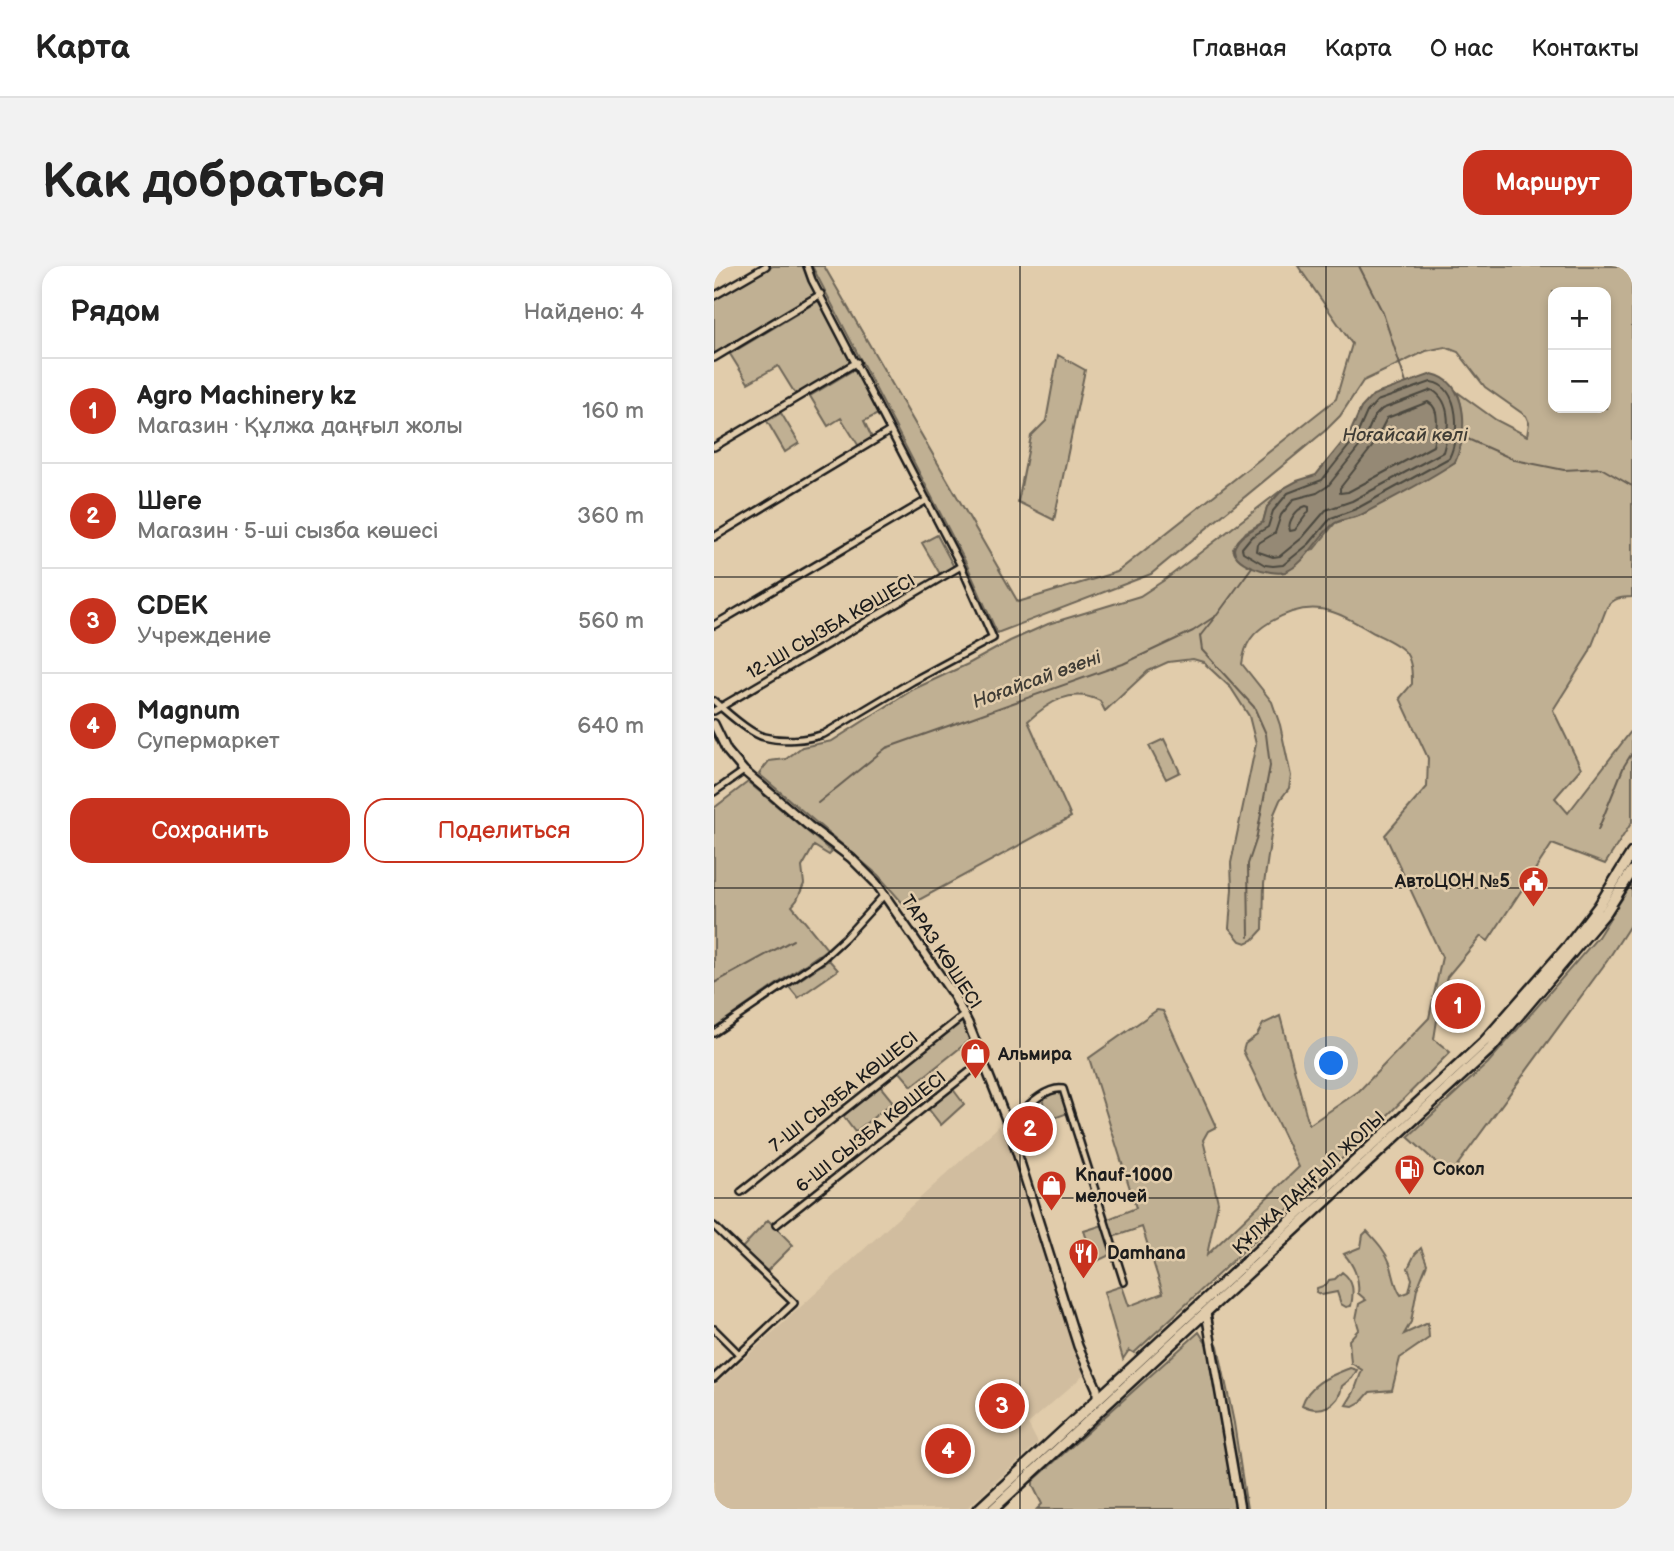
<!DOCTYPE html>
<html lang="ru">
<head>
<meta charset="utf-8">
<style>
	body { margin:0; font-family:"Balsamiq Sans",sans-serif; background:#f2f2f2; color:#222 }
	.controls { position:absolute; right:21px; top:21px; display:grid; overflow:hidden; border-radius:14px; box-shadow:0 4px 10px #0003 }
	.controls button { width:63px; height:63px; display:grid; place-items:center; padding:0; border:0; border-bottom:2px solid #e0e0e0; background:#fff; color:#222; font:35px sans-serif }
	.you { position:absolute; left:618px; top:798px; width:24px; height:24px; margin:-18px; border:5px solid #fff; border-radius:50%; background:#1a73e8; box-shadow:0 0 0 10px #1a73e833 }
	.badge { display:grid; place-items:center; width:46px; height:46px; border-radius:50%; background:#c8321e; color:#fff; font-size:23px; font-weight:700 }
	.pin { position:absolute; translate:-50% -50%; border:4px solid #fff; box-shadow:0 2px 7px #0006 }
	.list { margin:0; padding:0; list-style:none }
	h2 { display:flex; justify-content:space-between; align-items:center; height:91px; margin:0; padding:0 28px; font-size:30px }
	h2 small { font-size:23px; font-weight:400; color:#767676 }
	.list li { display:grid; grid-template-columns:46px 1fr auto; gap:21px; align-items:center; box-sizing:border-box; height:105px; padding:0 28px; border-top:2px solid #e0e0e0 }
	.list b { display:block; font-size:26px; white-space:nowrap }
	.list p { margin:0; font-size:23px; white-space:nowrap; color:#767676 }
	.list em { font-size:23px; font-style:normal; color:#767676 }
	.actions { display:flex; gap:14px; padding:21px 28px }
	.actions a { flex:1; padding:16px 0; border:2px solid #c8321e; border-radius:21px; text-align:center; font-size:24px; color:#c8321e }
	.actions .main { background:#c8321e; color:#fff }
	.map { position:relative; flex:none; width:918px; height:1243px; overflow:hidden; border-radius:21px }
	header { display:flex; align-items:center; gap:42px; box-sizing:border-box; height:98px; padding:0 35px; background:#fff; border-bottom:2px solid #e0e0e0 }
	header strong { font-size:33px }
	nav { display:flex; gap:38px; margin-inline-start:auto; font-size:24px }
	.intro { display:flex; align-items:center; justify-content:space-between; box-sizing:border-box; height:168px; padding:0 42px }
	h1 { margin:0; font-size:49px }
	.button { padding:18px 32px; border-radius:21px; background:#c8321e; color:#fff; font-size:24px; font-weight:700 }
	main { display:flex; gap:42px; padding:0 42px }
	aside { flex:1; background:#fff; border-radius:21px; box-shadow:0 4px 10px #0003 }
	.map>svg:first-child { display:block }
	.built { fill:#d1bd9f }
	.green { fill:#c0b093; stroke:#6e6658; stroke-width:2; fill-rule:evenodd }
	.water { fill:#958974; stroke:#655d51; stroke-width:2 }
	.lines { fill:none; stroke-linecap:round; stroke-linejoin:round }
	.shore { stroke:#4c483f; stroke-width:2 }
	.stream { stroke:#655d51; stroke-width:2 }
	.minor-casing { stroke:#1c1c1c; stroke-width:10 }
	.tertiary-casing { stroke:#1c1c1c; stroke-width:12 }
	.primary-casing { stroke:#1c1c1c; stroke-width:14 }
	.minor { stroke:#e1ccab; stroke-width:5 }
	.tertiary { stroke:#e1ccab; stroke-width:7 }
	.primary { stroke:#e1ccab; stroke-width:9 }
	.grid { fill:none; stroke:#1c1c1c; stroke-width:2; stroke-opacity:0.55 }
	.labels { text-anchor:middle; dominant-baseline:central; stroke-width:5; stroke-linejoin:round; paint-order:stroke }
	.street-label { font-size:18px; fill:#1c1c1c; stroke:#e1ccab }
	.poi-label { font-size:18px; font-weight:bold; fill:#1c1c1c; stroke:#e1ccab; text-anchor:start }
	.water-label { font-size:19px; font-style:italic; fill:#403d36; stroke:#e1ccab }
</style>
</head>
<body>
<header>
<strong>Карта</strong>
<nav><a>Главная</a><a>Карта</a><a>О нас</a><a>Контакты</a></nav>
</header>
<div class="intro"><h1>Как добраться</h1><a class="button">Маршрут</a></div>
<main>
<aside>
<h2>Рядом<small>Найдено: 4</small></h2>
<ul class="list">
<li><span class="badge">1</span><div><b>Agro Machinery kz</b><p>Магазин · Құлжа даңғыл жолы</p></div><em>160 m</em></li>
<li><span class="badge">2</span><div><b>Шеге</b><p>Магазин · 5-ші сызба көшесі</p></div><em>360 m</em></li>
<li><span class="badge">3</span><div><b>CDEK</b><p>Учреждение</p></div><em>560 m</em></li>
<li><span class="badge">4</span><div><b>Magnum</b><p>Супермаркет</p></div><em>640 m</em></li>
</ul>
<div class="actions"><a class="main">Сохранить</a><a>Поделиться</a></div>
</aside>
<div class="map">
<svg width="918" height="1243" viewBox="0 0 918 1243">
	<rect width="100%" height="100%" fill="#e1ccab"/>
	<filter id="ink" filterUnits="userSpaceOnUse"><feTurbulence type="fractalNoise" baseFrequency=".0143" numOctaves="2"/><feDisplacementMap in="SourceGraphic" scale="14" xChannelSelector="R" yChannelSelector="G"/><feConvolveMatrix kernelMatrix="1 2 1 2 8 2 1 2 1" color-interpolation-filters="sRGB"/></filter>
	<g filter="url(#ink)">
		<!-- built -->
		<path class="built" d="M 285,860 L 295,876 L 370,1109 L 314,1158 L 324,1177 L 252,1243 L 0,1243 L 0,1120 Z"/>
		<!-- green -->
		<path class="green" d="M 59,0 L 89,0 L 102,27 L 0,88 L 0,34 Z
			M 98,0 L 110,0 L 304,336 L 403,306 L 622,133 L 638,78 L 584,0 L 918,0 L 918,331 C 907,331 900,332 893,341 L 875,387 L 839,444 L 867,502 L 841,532 L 854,547 L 918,464 L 918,556 L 891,598 L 838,578 L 774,675 L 767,670 L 733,711 L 724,748 L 720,773 L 736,786 L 666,857 L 420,1087 L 415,1084 L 409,1093 L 390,1026 L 408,1020 L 415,1040 L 449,1027 L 428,961 L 399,971 L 394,953 L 422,942 L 375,792 L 443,744 L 449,745 L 502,861 L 494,865 L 489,874 L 504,936 L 493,989 L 585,901 L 529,785 L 531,778 L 543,769 L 549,758 L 566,750 L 595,859 L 645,825 L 715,752 L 728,691 L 671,569 L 713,521 L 714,492 L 686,432 L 698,418 C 698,407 698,396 692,387 C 685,378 670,372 660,367 C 620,344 599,331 556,356 C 538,367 531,377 528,398 L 558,436 L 566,459 L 577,510 L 575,522 L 566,534 L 560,548 L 550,618 L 549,663 L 539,674 L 532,677 L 526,675 L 515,662 L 518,623 L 517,597 L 542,478 L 535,450 L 517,422 L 489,396 L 479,393 L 454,396 L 434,405 L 391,445 L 386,435 C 357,421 335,436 314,455 L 357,551 L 192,641 L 164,609 L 45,508 L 55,495 L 72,493 L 88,481 L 118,475 L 200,423 L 254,398 L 296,375 L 334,358 L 426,330 L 452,313 L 570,222 L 553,241 L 549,256 L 532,266 L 519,283 L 521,288 L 528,295 L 600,283 L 621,257 L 645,249 L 741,196 C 750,176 752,147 743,126 L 782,154 L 813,170 L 815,157 L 812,150 L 771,121 L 744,86 L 731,81 L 712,85 L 649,115 L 626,150 L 612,164 L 437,308 L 283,367 L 252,297 ZM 839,26 L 892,26 L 892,142 L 839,142 Z
			M 106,34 L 137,95 L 82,129 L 64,100 L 34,117 L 16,88 Z
			M 344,89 L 371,104 L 340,254 L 304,236 L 317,170 L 332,155 Z
			M 141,103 L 164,148 L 150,155 L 159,174 L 146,182 L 127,152 L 114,160 L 96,130 Z
			M 67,147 L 85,177 L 71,186 L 53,155 Z
			M 223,269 L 240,301 L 226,308 L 208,277 Z
			M 450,473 L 466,506 L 452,513 L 435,480 Z
			M 34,516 L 118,586 L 115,589 L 100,580 L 88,601 L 90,618 L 83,634 L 78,640 L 113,683 L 0,762 L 0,542 Z
			M 918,617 L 918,656 L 893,695 L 736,909 L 694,871 L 774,797 L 884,671 Z
			M 115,694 L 124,704 L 84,732 L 75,721 Z
			M 248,754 L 256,774 L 198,820 L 185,805 Z
			M 166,820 L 179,836 L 141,866 L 129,850 Z
			M 238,822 L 250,838 L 227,859 L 213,841 Z
			M 344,825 L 349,829 L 354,847 L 335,854 L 328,833 L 335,827 Z
			M 54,954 L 79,979 L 53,1005 L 28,982 Z
			M 389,959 L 398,988 L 381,996 L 370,965 Z
			M 653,965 C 662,975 671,984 676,997 C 680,1009 680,1019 687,1029 L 695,1026 L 698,1013 L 694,1002 L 701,988 L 707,982 L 713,998 L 703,1023 L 697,1056 L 690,1068 L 714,1057 L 715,1072 L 686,1092 L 678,1124 L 656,1126 L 648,1135 L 639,1140 L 632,1139 L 640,1126 L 648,1104 L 637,1097 L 635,1074 L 645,1063 L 642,1053 L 645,1038 L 652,1034 L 644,1027 C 646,1013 639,998 630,988 L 647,981 L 649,969 Z
			M 628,1006 C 640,1015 640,1025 637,1040 L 632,1041 L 627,1038 L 623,1026 L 608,1029 L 602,1026 L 603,1022 L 612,1019 L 615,1014 L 621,1013 Z
			M 485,1066 L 493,1079 L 503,1078 L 504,1080 L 520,1157 L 533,1243 L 323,1243 L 328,1238 L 319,1220 L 319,1215 Z
			M 636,1102 L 643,1104 L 638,1112 L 628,1120 C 625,1140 606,1148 588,1139 C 595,1117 616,1110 636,1102 Z"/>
		<!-- water -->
		<path class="water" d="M 718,108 C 755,116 754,168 741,196 C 712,216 678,232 647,249 C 639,253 629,252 621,257 C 604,268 594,297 571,306 C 558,310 513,297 521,280 C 526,268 540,264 549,256 L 553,241 L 570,222 L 583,215 L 602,209 L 636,167 L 647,142 L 659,129 Z"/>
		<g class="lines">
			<!-- shore -->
			<path class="shore" d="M 717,116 C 747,120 746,171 735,192 L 642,243 L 617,252 L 595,278 L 569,299 L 559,300 L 551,299 L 529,286 L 528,282 L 537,271 L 554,261 L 559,245 L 574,227 L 608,214 L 642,171 L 653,146 L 663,135 Z
				M 718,124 C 739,136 735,166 729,186 L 638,235 L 612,244 L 588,272 L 566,290 L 559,291 L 542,285 L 543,278 L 561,267 L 567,249 L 580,233 L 603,227 L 614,220 L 649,176 L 660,151 L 668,143 Z
				M 714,136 C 728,143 722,166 719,180 L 634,226 L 626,227 L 626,222 L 658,181 L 673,152 Z
				M 592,240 L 595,241 L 595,245 L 581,264 L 576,265 C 573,256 582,243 592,240 Z"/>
			<!-- stream -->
			<path class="stream" d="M 645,0 L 669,47 L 692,117
				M 747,170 L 801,194 L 850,204 L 887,202 L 918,220
				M 501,351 L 486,370 L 488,384 L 540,441 L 552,468 L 556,500 L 542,574 L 534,598 L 535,671
				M 104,537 L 172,482 L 409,398 L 479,365 L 503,349 L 538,301
				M 884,564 L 910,500 L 918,487
				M 0,717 L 79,674"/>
			<defs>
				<path id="minor" d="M 0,30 L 52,0
					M 0,92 L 107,28
					M 0,181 L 143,96
					M 0,271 L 176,165
					M 0,359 L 213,234
					M 0,435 C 11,445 37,468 50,471 C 69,476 92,474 110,468 L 199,415 L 279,372 L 247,300 L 98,14 L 93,0
					M 0,445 L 247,300
					M 0,526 L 30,505
					M 0,767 L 108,693 L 131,672 L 171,628
					M 294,858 C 308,846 330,820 349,823 L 410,1016
					M 27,926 L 250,749
					M 62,959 L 269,795
					M 0,960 L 80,1037 L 0,1112
					M 0,1063 L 25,1088"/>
				<path id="tertiary" d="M 0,458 L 13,485 L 30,505 L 95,560 L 137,592 L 162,617 L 240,730 L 254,757 L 294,858 L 364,1080 L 383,1123 L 383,1134
					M 492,1047 L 526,1243"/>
				<path id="primary" d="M 265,1243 L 770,776 L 855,679 L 885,640 L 918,587
					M 279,1243 L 777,782 L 892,646 L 918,605"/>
			</defs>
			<!-- minor casing -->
			<use href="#minor" class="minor-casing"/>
			<!-- tertiary casing -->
			<use href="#tertiary" class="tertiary-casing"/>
			<!-- primary casing -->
			<use href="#primary" class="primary-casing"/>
			<!-- minor -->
			<use href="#minor" class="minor"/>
			<!-- tertiary -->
			<use href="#tertiary" class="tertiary"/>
			<!-- primary -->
			<use href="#primary" class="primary"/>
		</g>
	</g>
	<!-- grid -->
	<path class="grid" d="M 306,0 L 306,1243M 612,0 L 612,1243M 0,311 L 918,311M 0,622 L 918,622M 0,932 L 918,932"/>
	<!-- icons -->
	<defs>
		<symbol id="civic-pin" viewBox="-11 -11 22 30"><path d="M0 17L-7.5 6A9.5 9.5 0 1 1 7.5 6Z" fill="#c8321e" stroke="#e1ccab"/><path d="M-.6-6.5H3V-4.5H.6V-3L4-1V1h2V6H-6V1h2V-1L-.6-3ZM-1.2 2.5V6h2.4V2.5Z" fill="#fff"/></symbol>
		<symbol id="shop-pin" viewBox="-11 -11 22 30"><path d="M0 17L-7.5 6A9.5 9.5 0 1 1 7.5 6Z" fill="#c8321e" stroke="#e1ccab"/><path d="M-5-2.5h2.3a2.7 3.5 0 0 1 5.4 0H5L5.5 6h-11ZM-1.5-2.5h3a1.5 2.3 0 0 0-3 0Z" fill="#fff"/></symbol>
		<symbol id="fuel-pin" viewBox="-11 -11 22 30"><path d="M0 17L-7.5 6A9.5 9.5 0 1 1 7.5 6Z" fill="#c8321e" stroke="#e1ccab"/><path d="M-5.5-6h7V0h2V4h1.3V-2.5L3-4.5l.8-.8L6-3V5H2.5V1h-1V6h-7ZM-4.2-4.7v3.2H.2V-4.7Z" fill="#fff"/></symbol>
		<symbol id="restaurant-pin" viewBox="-11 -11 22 30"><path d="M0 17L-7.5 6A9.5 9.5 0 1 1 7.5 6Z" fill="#c8321e" stroke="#e1ccab"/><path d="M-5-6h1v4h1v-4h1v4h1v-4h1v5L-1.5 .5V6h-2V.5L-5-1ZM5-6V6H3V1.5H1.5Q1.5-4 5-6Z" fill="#fff"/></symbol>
	</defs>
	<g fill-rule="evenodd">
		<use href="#civic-pin" x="802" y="598" width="35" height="47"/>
		<use href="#shop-pin" x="244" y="770" width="35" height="47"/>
		<use href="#fuel-pin" x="678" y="886" width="35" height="47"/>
		<use href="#shop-pin" x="320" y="902" width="35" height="47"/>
		<use href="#restaurant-pin" x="352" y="970" width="35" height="47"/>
	</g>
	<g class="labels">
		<!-- street labels -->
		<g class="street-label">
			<text transform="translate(117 361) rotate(-30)">12-ШІ СЫЗБА КӨШЕСІ</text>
			<text transform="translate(227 686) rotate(57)">ТАРАЗ КӨШЕСІ</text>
			<text transform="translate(130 826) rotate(-38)">7-ШІ СЫЗБА КӨШЕСІ</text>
			<text transform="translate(157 866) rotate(-38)">6-ШІ СЫЗБА КӨШЕСІ</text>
			<text transform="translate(595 917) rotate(-43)">ҚҰЛЖА ДАҢҒЫЛ ЖОЛЫ</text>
		</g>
		<!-- poi labels -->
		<g class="poi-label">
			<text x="796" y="615" text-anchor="end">АвтоЦОН №5</text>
			<text x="284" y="788">Альмира</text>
			<text x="719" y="903">Сокол</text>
			<text x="361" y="909">Knauf-1000<tspan x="361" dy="21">мелочей</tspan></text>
			<text x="393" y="987">Damhana</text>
		</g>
		<!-- water labels -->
		<g class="water-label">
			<text x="691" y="169">Ноғайсай көлі</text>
			<text transform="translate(323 414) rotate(-20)">Ноғайсай өзені</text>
		</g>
	</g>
</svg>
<div class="controls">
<button>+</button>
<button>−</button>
</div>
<div class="you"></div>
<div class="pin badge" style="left:744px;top:740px">1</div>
<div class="pin badge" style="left:316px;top:863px">2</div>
<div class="pin badge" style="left:288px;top:1140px">3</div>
<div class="pin badge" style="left:234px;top:1185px">4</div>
</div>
</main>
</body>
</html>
